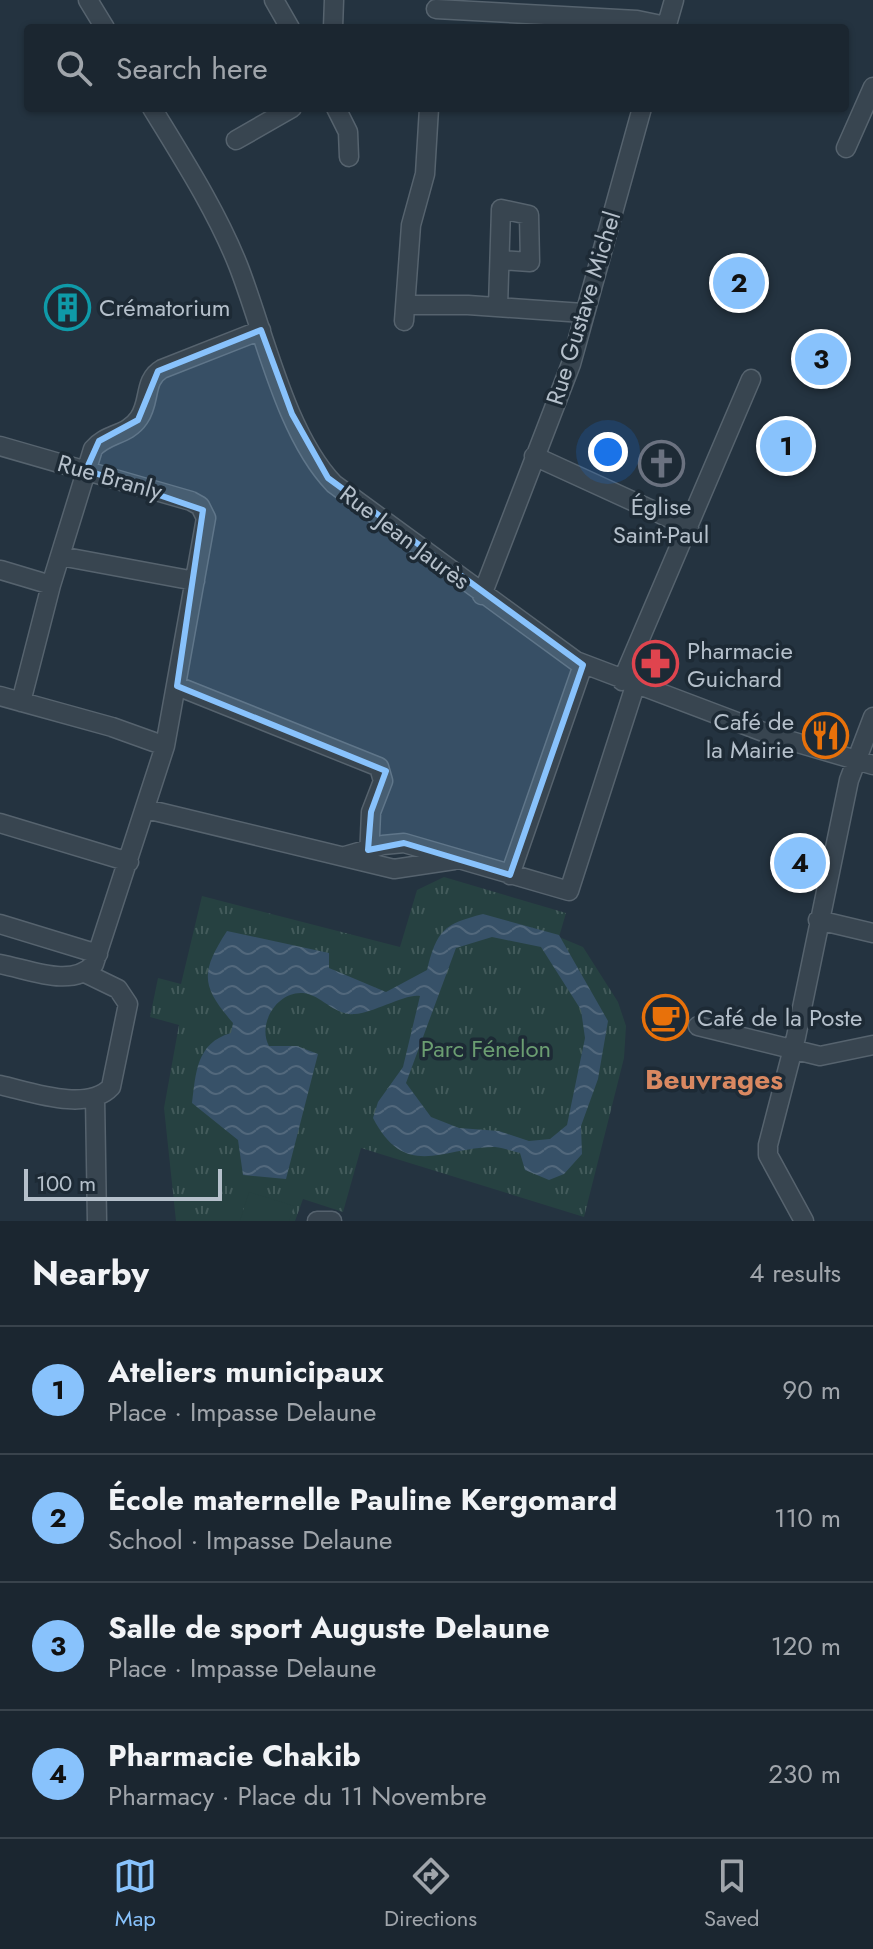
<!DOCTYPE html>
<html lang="en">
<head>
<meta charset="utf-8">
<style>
	body { margin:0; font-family:Jost,sans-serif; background:#242e38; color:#f1f3f6 }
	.scale { position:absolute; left:24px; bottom:20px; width:198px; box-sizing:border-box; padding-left:8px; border:4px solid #b5c0cb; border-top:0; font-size:22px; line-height:28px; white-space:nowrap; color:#b5c0cb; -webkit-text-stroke:6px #1d2a35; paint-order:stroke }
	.you { position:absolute; left:608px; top:452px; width:28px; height:28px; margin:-20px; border:6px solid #fff; border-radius:50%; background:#1a73e8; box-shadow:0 0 0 12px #1a73e833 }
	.badge { display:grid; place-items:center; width:52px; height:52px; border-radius:50%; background:#88c2fc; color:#111; font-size:26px; font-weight:700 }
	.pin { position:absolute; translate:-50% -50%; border:4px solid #fff; box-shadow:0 2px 8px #0006 }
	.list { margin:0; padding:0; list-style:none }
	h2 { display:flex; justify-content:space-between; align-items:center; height:104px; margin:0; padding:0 32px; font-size:34px }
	h2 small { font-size:26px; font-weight:400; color:#a0a5ab }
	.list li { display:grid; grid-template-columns:52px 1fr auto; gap:24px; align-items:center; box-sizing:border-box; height:128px; padding:0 32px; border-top:2px solid #39434c }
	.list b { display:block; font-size:30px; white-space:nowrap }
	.list p { margin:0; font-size:26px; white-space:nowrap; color:#a0a5ab }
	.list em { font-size:26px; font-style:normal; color:#a0a5ab }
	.icon { flex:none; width:44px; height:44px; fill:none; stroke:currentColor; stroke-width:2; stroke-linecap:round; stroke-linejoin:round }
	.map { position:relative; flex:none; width:873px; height:1221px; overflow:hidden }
	.search { position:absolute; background:#1b2630; box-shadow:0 2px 6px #0004; left:24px; right:24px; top:24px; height:88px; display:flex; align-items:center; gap:20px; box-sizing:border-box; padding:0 28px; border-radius:8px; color:#a0a5ab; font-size:30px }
	.sheet { height:616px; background:#1b2630 }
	nav { display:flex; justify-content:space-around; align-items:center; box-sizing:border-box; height:112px; border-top:2px solid #39434c; background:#1b2630; font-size:22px; color:#a0a5ab }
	nav a { display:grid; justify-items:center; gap:4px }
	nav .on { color:#88c2fc }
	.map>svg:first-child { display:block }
	.grass { fill:url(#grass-tufts) }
	.garden { fill:#264141 }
	.water { fill:url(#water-waves); fill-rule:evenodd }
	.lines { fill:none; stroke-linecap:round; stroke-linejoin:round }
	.minor-casing { stroke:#56636e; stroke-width:21 }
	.minor { stroke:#384550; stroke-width:18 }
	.marked { fill:#88c2fc; fill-opacity:0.2; stroke:#88c2fc; stroke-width:6; stroke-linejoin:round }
	.labels { text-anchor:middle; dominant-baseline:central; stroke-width:7; stroke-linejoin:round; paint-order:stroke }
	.poi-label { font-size:24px; fill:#b5c0cb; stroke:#1d2a35; text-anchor:start }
	.street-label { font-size:24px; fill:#b5c0cb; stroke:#1d2a35 }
	.park-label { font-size:24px; fill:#6b9d71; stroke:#1d2a35 }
	.quarter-label { font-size:28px; font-weight:bold; fill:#d98861; stroke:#1d2a35 }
</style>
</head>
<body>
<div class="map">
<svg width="873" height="1221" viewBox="0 0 873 1221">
	<defs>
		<pattern id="grass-tufts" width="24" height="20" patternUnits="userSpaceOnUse" patternTransform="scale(2)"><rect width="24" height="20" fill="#264141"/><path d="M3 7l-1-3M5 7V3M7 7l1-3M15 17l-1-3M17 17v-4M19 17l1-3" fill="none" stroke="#435b5b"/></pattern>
		<pattern id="water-waves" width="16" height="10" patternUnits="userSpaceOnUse" patternTransform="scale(2)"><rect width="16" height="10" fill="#375168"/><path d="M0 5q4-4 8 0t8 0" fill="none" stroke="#52687c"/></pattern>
	</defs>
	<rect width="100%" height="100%" fill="#243340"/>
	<!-- grass -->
	<path class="grass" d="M 444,877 L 566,913 L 559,937 L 583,947 L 618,1002 L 626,1026 L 624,1058 L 584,1217 L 361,1148 L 343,1212 L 303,1199 L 295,1221 L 176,1221 L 164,1108 L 179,1025 L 150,1017 L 158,978 L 181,984 L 202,896 L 400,947 L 417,890 Z"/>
	<!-- garden -->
	<path class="garden" d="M 249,1192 L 294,1206 L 289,1221 L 240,1221 Z"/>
	<!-- water -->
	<path class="water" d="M 483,914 L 559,935 L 608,1021 L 598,1079 L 581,1126 L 582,1154 L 564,1174 L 549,1180 L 525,1170 L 520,1153 C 512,1151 503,1148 495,1147 C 445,1146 406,1182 373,1118 L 378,1102 L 403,1067 L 420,996 C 407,993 373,1013 355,1014 C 334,1016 322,995 303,993 C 277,991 257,1024 269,1046 L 297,1046 L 318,1054 L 286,1179 L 243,1175 L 238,1140 L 192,1103 C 196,1073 196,1043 231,1033 L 233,1023 C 201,986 200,973 227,931 L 329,953 L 329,968 L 386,992 L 427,970 C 437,930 444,924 483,914 ZM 492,937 L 541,947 L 581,1010 L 585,1038 L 567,1125 L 550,1139 L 529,1141 L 499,1131 L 459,1128 L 431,1117 L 406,1083 L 456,948 Z"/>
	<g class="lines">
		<defs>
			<path id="minor" d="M 88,0 L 105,28
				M 274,0 L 290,28
				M 436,9 L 637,20 L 666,26
				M 333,28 L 334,0
				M 666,28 L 674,0
				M 152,108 C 183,159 216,210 238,265 C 264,331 285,433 334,484 L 576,661 L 774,736 L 873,765
				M 336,108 L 348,132 L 349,157
				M 236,140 L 292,108
				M 846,148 L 873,87
				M 406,305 L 468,305 L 583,313
				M 498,307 L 501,209 L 529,215 L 530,262 L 501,260
				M 404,321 L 411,225 L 425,174 L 429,108
				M 0,446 L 191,501 L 200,506 L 206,518 L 165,746 L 94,964 C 72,989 28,969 0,964
				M 534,456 L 689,527
				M 60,556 L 195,581
				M 1,570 L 51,585 L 21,702
				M 51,585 L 93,449 C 106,433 127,436 139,418 C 151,401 143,380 162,369 L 261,330
				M 482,595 L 571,364 L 642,108
				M 622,681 L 751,379
				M 177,686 L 379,767 L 383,781 L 371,812 L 369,859
				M 0,696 L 112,727 L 165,746
				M 146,809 L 394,869 L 454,860
				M 0,823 L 129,862
				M 345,856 L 383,845 L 404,843 L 569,891 L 635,686
				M 510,875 L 583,665
				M 818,920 L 873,933
				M 0,924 L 98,954
				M 698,1026 L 820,1056 L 873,1045
				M 0,1085 C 28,1091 87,1113 111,1087 L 128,1004 L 118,989 L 85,973
				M 95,1097 L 97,1221
				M 317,1221 L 332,1221
				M 804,1221 L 768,1155 L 768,1145 L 796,1037 L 849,780 L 873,717"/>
		</defs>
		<!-- minor casing -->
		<use href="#minor" class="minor-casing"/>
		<!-- minor -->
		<use href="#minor" class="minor"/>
	</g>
	<!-- marked area -->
	<path class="marked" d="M 261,330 L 292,414 L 328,478 L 583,665 L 510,875 L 404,843 L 368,850 L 371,812 L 386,771 L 177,686 L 203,510 L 86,470 L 99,441 L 138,420 L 158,371 Z"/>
	<!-- icons -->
	<defs>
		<symbol id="building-ring" viewBox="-11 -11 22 22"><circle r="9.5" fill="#1d2a35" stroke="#0f9aa8" stroke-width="1.5"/><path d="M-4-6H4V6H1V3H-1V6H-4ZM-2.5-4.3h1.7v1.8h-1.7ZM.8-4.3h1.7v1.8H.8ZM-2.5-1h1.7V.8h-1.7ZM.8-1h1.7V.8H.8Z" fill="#0f9aa8"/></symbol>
		<symbol id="church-ring" viewBox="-11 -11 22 22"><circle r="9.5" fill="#1d2a35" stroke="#6b7280" stroke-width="1.5"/><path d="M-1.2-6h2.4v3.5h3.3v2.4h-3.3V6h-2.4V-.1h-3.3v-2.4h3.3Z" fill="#6b7280"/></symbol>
		<symbol id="pharmacy-ring" viewBox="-11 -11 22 22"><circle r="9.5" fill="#1d2a35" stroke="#e0444e" stroke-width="1.5"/><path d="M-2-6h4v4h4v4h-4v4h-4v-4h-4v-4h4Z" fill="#e0444e"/></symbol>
		<symbol id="restaurant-ring" viewBox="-11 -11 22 22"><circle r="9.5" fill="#1d2a35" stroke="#e8710a" stroke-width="1.5"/><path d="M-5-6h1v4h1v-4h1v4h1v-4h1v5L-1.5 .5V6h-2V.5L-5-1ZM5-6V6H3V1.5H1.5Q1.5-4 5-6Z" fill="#e8710a"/></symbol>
		<symbol id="cafe-ring" viewBox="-11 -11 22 22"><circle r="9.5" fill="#1d2a35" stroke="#e8710a" stroke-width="1.5"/><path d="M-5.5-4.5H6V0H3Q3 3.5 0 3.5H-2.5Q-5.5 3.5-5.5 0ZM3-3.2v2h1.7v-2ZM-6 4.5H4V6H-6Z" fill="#e8710a"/></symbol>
	</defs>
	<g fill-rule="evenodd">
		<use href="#building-ring" x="42" y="282" width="51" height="51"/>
		<use href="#church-ring" x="636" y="438" width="51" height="51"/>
		<use href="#pharmacy-ring" x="630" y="638" width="51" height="51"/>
		<use href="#restaurant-ring" x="800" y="710" width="51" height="51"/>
		<use href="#cafe-ring" x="640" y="992" width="51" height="51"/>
	</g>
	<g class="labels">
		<!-- poi labels -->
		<g class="poi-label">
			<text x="99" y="307">Crématorium</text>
			<text x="661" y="506" text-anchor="middle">Église<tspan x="661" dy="28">Saint-Paul</tspan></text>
			<text x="687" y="650">Pharmacie<tspan x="687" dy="28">Guichard</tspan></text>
			<text x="794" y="721" text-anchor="end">Café de<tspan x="794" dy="28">la Mairie</tspan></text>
			<text x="697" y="1017">Café de la Poste</text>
		</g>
		<!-- street labels -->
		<g class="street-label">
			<text transform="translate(583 308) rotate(-73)">Rue Gustave Michel</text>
			<text transform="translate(110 477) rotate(16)">Rue Branly</text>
			<text transform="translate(405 537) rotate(37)">Rue Jean Jaurès</text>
		</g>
		<!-- park labels -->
		<g class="park-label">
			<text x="486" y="1048">Parc Fénelon</text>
		</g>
		<!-- quarter labels -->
		<g class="quarter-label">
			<text x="714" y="1079">Beuvrages</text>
		</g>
	</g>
</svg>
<div class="scale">100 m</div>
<div class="you"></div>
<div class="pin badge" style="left:786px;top:446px">1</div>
<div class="pin badge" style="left:739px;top:283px">2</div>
<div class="pin badge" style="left:821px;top:359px">3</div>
<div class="pin badge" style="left:800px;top:863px">4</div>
<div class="search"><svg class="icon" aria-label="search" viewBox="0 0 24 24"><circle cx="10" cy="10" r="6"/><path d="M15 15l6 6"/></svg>Search here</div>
</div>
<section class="sheet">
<h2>Nearby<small>4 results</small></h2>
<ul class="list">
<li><span class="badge">1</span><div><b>Ateliers municipaux</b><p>Place · Impasse Delaune</p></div><em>90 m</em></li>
<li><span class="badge">2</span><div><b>École maternelle Pauline Kergomard</b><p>School · Impasse Delaune</p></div><em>110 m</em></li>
<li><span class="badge">3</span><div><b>Salle de sport Auguste Delaune</b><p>Place · Impasse Delaune</p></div><em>120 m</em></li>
<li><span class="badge">4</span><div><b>Pharmacie Chakib</b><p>Pharmacy · Place du 11 Novembre</p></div><em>230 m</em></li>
</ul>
</section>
<nav>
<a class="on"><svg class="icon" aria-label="map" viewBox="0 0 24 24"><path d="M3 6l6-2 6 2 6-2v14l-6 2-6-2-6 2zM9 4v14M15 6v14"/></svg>Map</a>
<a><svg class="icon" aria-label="directions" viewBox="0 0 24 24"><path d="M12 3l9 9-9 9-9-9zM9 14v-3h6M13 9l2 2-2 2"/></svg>Directions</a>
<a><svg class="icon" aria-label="saved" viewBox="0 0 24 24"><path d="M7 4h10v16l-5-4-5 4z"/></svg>Saved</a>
</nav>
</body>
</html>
